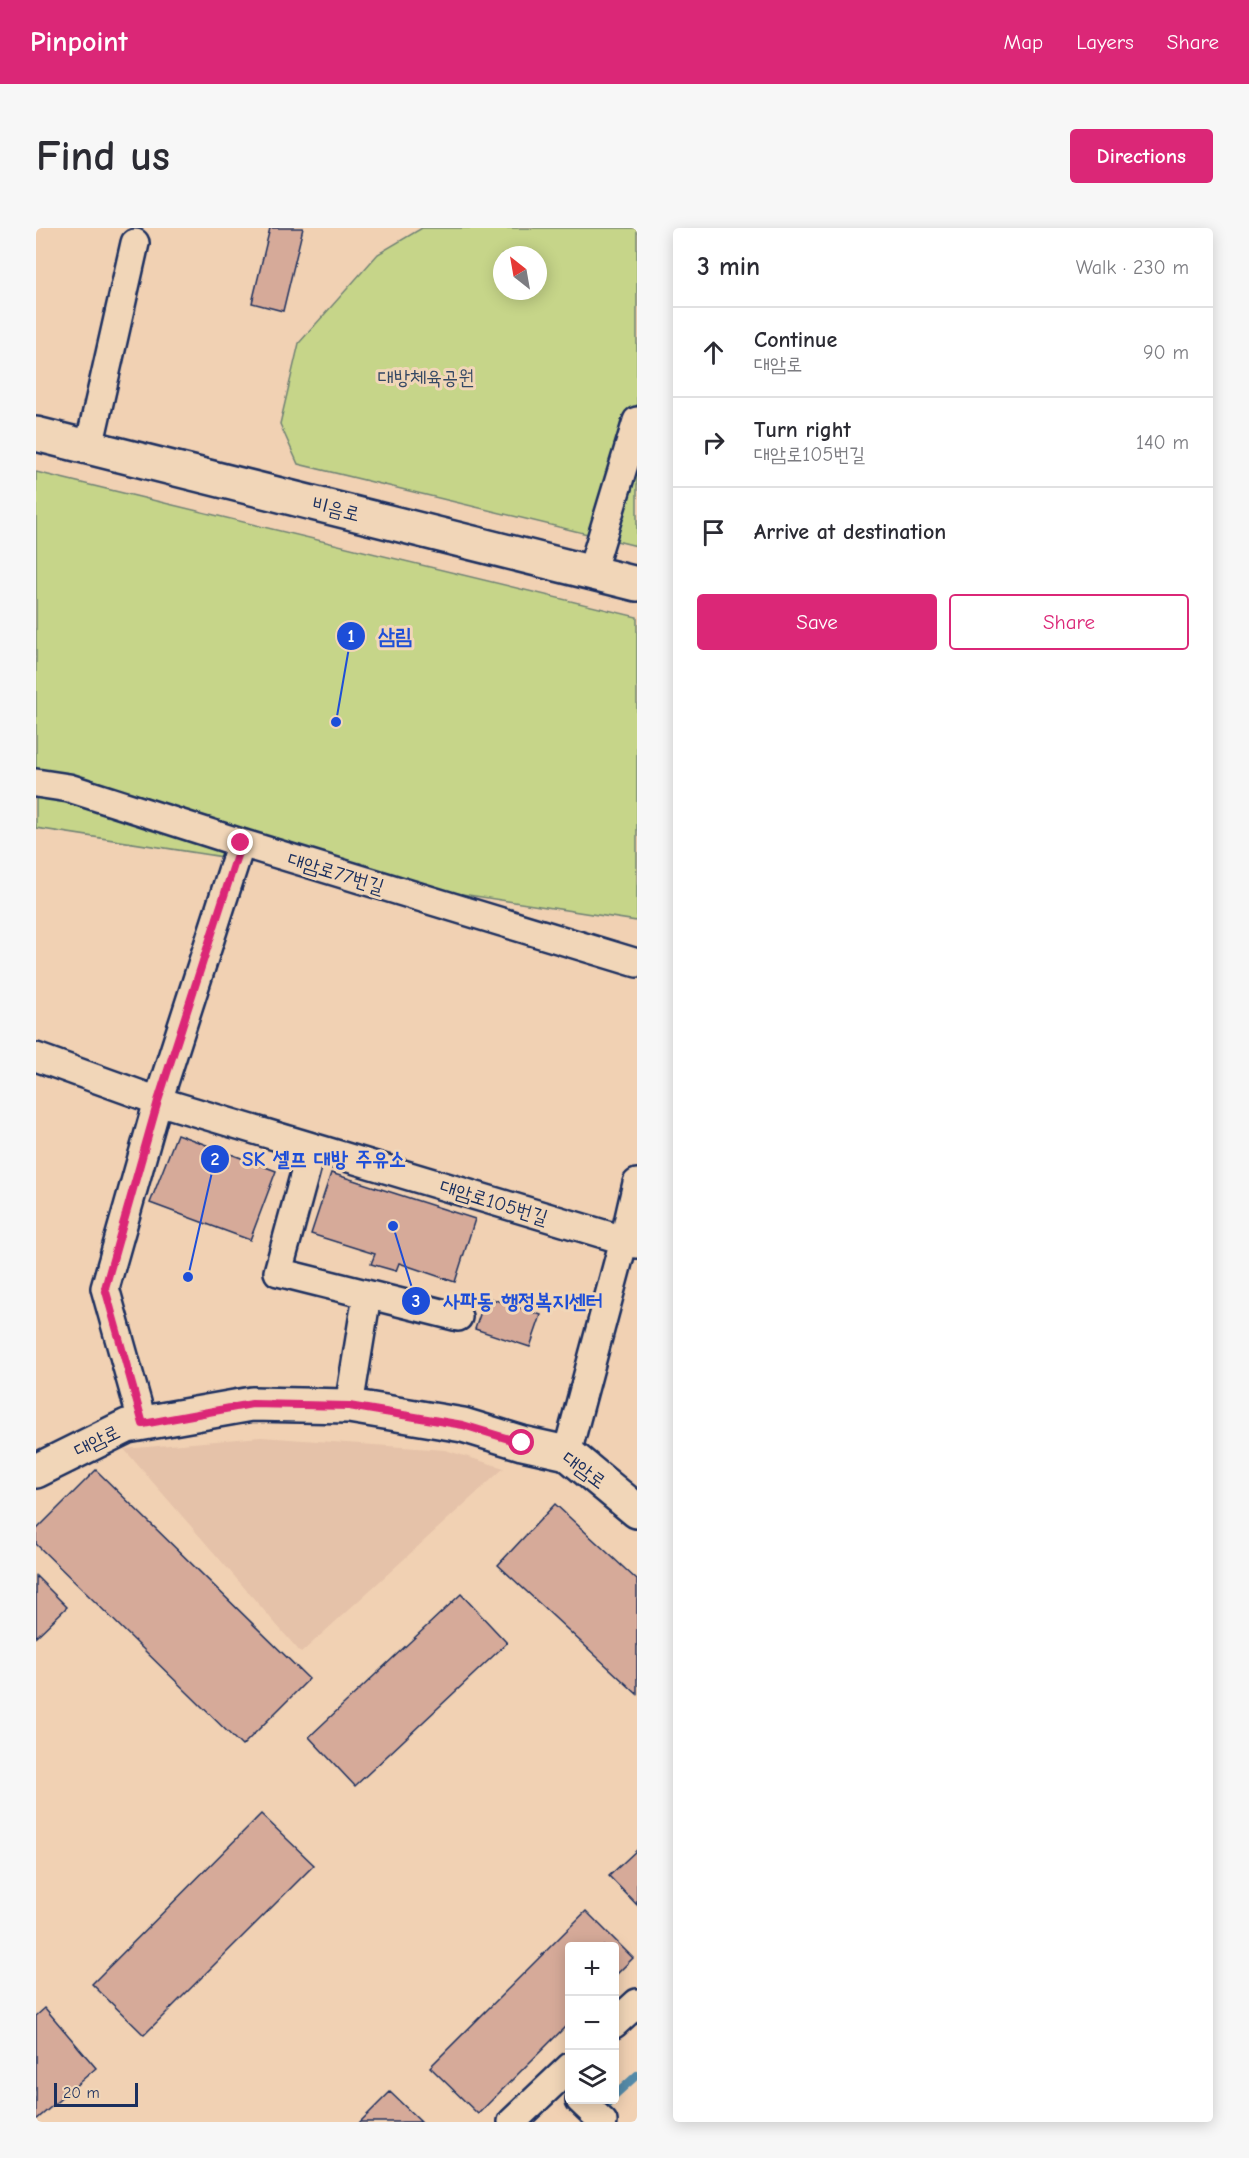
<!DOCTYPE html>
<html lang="en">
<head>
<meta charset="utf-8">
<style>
	body { margin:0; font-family:"Comic Neue","Poor Story",sans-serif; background:#f7f7f7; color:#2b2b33 }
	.controls { position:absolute; right:18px; bottom:18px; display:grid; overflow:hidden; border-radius:6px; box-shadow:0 3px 15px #0003 }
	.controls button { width:54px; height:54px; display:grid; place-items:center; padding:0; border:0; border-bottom:2px solid #e1e1e2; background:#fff; color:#2b2b33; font:30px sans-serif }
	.compass { position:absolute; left:457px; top:18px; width:54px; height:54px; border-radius:50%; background:#fff; box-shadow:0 3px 15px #0003; rotate:329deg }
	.scale { position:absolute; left:18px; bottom:15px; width:84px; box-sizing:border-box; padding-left:6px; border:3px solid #1b2f5e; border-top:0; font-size:16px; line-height:21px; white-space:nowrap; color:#1b2f5e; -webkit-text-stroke:4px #f1d6b8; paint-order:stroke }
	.stop { position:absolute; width:18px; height:18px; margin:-14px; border:4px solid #db2777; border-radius:50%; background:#fff }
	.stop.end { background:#db2777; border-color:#fff; box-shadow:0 2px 6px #0008 }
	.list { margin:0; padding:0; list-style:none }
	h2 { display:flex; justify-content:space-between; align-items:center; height:78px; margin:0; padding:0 24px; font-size:26px }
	h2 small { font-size:20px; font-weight:400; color:#7c7c81 }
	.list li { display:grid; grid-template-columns:39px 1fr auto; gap:18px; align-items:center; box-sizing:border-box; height:90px; padding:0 24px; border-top:2px solid #e1e1e2 }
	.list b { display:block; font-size:22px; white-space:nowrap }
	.list p { margin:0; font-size:20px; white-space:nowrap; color:#7c7c81 }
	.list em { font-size:20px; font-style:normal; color:#7c7c81 }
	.actions { display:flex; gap:12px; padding:18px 24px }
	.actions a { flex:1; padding:14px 0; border:2px solid #db2777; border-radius:6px; text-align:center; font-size:21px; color:#db2777 }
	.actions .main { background:#db2777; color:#fff }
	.icon { flex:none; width:33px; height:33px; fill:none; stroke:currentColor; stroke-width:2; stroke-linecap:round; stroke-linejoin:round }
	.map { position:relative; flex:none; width:601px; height:1894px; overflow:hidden; border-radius:6px }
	header { display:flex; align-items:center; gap:36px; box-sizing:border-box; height:84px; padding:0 30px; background:#db2777; color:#fff }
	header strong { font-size:28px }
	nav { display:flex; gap:33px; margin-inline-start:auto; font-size:21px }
	.intro { display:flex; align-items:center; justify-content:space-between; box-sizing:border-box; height:144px; padding:0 36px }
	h1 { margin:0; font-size:42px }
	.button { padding:15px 27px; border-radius:6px; background:#db2777; color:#fff; font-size:21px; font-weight:700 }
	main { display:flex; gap:36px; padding:0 36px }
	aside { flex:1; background:#fff; border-radius:6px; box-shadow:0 3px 15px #0003 }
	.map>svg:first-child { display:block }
	.built { fill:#e5c2a9 }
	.green { fill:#c6d589; stroke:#708274; stroke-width:1.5; fill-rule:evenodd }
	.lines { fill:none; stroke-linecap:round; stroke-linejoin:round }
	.stream { stroke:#558ba9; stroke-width:8 }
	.building { fill:#d6aa99; stroke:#1b2f5e; stroke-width:1.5 }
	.minor-casing { stroke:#1b2f5e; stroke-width:32 }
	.tertiary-casing { stroke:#1b2f5e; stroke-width:38 }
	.minor { stroke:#f1d6b8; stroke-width:27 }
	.tertiary { stroke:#f1d6b8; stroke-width:33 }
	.route { stroke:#db2777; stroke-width:8 }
	.labels { text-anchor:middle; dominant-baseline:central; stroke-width:6; stroke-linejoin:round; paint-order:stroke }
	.park-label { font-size:20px; fill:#354864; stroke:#f1d6b8 }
	.street-label { font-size:20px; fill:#1b2f5e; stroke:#f1d6b8 }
	.leader { fill:none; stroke:#1d4ed8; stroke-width:2 }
	.callout-dot { fill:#1d4ed8; stroke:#f1d6b8; stroke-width:2 }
	.mark-label { font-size:18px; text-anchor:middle; font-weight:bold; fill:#fff }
	.callout-label { font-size:21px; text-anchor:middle; font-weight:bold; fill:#1d4ed8; stroke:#f1d6b8; stroke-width:6; stroke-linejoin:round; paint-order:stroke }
</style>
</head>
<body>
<header>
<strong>Pinpoint</strong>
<nav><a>Map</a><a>Layers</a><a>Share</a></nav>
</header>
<div class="intro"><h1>Find us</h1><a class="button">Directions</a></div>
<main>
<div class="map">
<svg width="601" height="1894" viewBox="0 0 601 1894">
	<rect width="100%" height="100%" fill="#f1d1b3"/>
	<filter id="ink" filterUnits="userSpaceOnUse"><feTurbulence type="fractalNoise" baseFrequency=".0167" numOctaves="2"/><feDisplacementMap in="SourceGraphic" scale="12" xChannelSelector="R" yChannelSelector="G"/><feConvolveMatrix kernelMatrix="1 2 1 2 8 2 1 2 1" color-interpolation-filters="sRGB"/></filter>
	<g filter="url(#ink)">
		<!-- built -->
		<path class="built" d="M 225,1209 L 409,1222 L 468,1240 L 265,1425 L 88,1221 Z"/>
		<!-- green -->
		<path class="green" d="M 386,0 L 601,0 L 601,318 L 262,236 L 244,196 L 263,115 L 342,26 ZM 466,27 L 502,27 L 502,63 L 466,63 Z
			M 0,244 L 601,389 L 601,693 L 0,600 Z"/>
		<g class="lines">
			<!-- stream -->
			<path class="stream" d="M 578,1868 L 601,1847
				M 563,1884 L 575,1872"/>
		</g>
		<!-- building -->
		<path class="building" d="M 234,0 L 267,0 L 247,83 L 216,75 Z
			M 141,906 L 240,943 L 214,1012 L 114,975 Z
			M 295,945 L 439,991 L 419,1054 L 363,1035 L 360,1043 L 335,1036 L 339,1026 L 275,1006 Z
			M 450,1069 L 505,1087 L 494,1119 L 439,1101 Z
			M 60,1242 L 273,1451 L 206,1518 L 0,1316 L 0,1302 Z
			M 519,1276 L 601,1352 L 601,1466 L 462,1337 Z
			M 0,1348 L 31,1379 L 0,1409 Z
			M 425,1366 L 471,1415 L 319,1558 L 273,1509 Z
			M 225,1586 L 278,1637 L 108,1807 L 56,1756 Z
			M 601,1622 L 601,1677 L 573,1648 Z
			M 550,1683 L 597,1730 L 578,1749 L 578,1718 L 534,1718 L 534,1794 L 442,1886 L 394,1839 Z
			M 9,1780 L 60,1840 L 0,1892 L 0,1788 Z
			M 354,1864 L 385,1894 L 324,1894 Z"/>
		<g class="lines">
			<defs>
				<path id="minor" d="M 53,219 L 99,15
					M 555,345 L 601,193
					M 0,555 L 33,560 L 205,615 L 601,735
					M 0,829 L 122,873 L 601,1016
					M 276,919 L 242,1044 L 422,1089
					M 313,1178 L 331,1067
					M 107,1196 L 69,1060 L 122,873 L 205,615
					M 531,1225 L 588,1012 L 601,955
					M 578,1796 L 601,1775
					M 544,1872 L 567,1894
					M 476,1894 L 534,1839"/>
				<path id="tertiary" d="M 0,206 L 601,356
					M 0,1243 L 91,1198 L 216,1176 L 313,1178 L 427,1197 L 486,1215 L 531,1225 L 601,1283"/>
			</defs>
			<!-- minor casing -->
			<use href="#minor" class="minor-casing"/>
			<!-- tertiary casing -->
			<use href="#tertiary" class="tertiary-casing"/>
			<!-- minor -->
			<use href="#minor" class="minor"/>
			<!-- tertiary -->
			<use href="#tertiary" class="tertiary"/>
		</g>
	</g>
	<g class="lines" filter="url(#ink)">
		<!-- route -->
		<path class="route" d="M 205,615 L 122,873 L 69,1060 L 107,1196 L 216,1176 L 313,1178 L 427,1197 L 486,1215"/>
	</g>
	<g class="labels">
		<!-- park labels -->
		<g class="park-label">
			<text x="390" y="149">대방체육공원</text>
		</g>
		<!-- street labels -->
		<g class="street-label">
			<text transform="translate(300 281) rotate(14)">비음로</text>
			<text transform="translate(300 645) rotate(17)">대암로77번길</text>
			<text transform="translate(458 974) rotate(17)">대암로105번길</text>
			<text transform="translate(61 1213) rotate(-26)">대암로</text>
			<text transform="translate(548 1242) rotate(36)">대암로</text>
		</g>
	</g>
	<!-- callouts -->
	<path class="leader" d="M300 494L315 408M152 1049L179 931M357 998L380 1073"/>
	<g class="callout-dot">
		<circle cx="300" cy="494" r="6"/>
		<circle cx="152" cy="1049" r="6"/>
		<circle cx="357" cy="998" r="6"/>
		<circle cx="315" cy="408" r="15"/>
		<circle cx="179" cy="931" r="15"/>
		<circle cx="380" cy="1073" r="15"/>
	</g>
	<g class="mark-label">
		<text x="315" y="414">1</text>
		<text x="179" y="937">2</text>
		<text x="380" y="1079">3</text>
	</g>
	<g class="callout-label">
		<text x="359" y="415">삼림</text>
		<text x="288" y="938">SK 셀프 대방 주유소</text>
		<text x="487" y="1080">사파동 행정복지센터</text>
	</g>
</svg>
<div class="controls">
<button>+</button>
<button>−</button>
<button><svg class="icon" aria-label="layers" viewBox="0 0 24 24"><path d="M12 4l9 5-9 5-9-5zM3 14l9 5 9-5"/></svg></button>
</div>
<svg class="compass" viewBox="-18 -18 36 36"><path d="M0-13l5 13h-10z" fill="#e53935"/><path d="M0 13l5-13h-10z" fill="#7c7c81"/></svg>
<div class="scale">20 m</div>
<div class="stop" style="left:486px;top:1215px"></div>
<div class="stop end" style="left:205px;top:615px"></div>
</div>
<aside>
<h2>3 min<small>Walk · 230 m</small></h2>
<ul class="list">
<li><svg class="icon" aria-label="ahead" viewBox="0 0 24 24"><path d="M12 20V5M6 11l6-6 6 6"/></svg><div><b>Continue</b><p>대암로</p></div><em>90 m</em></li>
<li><svg class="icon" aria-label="right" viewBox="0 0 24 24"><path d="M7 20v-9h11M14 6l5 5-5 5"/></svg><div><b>Turn right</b><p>대암로105번길</p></div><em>140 m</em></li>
<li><svg class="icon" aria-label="arrive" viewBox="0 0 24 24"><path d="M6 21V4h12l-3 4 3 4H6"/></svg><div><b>Arrive at destination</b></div></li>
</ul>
<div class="actions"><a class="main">Save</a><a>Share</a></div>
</aside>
</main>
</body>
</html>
